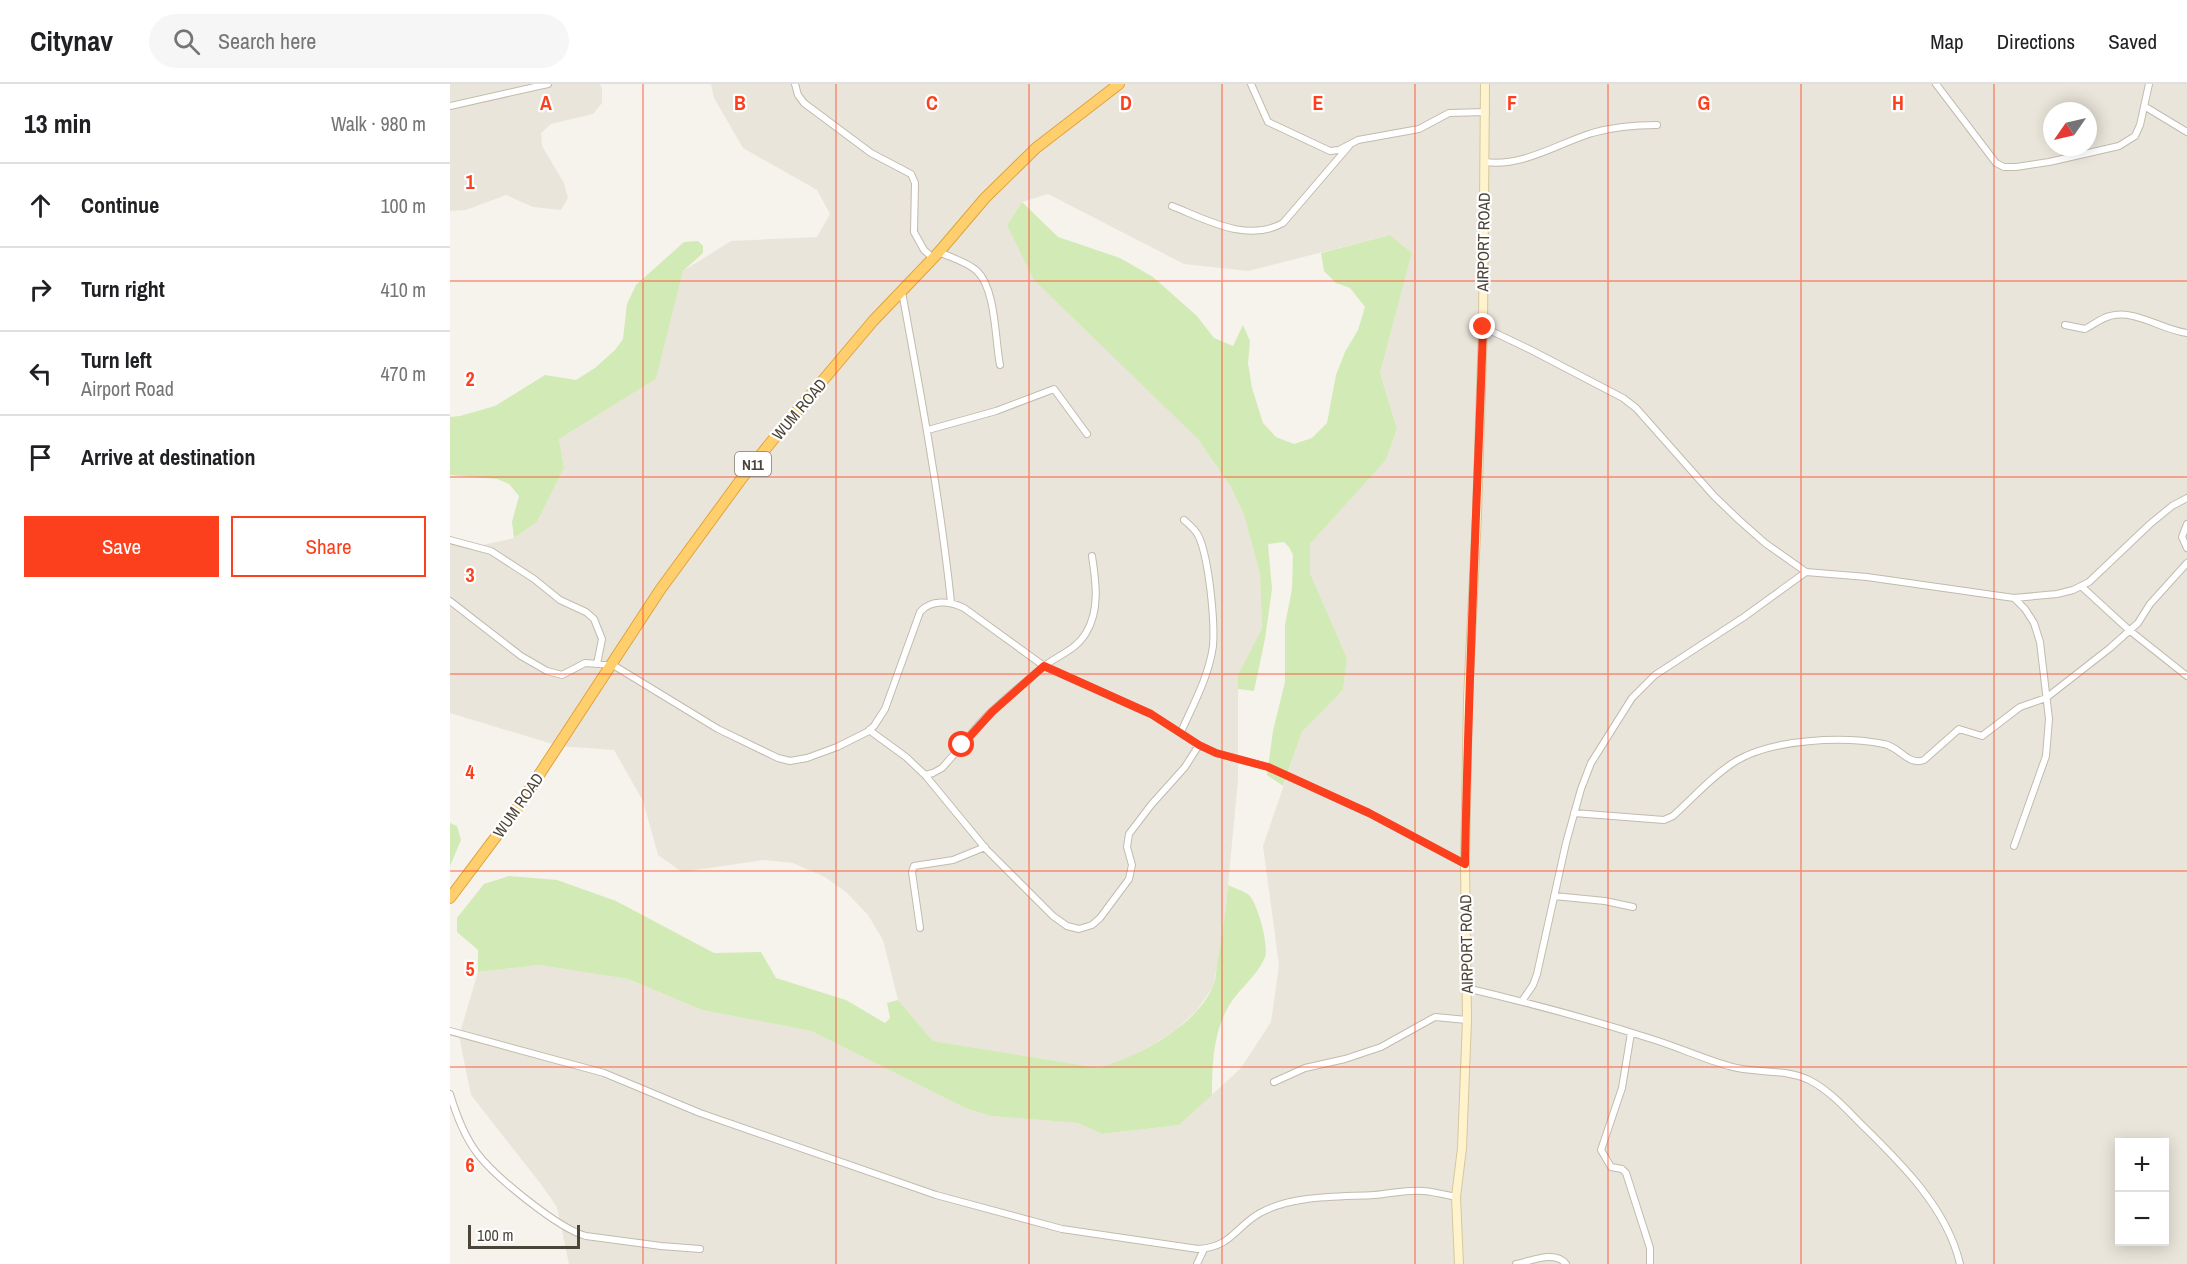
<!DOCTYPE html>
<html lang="en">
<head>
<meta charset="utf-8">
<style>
	body { margin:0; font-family:"Archivo Narrow",sans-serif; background:#f6f6f6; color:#202124 }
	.controls { position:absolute; right:18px; bottom:18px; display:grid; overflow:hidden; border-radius:0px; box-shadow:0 3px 15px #0003 }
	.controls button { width:54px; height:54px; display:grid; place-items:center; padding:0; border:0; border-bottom:2px solid #e0e0e0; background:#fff; color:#202124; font:30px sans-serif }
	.compass { position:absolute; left:1593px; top:18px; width:54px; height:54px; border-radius:50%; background:#fff; box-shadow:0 3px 15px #0003; rotate:236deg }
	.scale { position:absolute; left:18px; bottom:15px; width:112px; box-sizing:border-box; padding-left:6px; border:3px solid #4b4439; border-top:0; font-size:16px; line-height:21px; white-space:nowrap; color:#4b4439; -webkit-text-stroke:4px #fff; paint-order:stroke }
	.stop { position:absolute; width:18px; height:18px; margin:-14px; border:4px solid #fc3f1d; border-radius:50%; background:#fff }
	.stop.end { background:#fc3f1d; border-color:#fff; box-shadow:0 2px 6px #0008 }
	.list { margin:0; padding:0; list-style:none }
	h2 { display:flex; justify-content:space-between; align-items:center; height:78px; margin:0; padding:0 24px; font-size:26px }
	h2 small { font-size:20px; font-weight:400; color:#757577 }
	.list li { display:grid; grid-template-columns:39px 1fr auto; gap:18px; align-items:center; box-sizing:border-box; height:84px; padding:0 24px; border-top:2px solid #e0e0e0 }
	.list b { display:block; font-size:22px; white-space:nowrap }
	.list p { margin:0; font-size:20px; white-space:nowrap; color:#757577 }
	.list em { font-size:20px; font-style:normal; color:#757577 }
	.actions { display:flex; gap:12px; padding:18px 24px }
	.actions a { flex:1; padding:14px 0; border:2px solid #fc3f1d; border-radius:0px; text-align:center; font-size:21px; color:#fc3f1d }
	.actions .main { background:#fc3f1d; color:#fff }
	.icon { flex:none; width:33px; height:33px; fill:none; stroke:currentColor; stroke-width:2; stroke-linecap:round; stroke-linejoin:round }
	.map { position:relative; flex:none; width:1737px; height:1180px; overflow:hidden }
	header { display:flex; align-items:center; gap:36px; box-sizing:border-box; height:84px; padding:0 30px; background:#fff; border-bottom:2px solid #e0e0e0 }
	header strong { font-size:28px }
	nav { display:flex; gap:33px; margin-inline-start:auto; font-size:21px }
	.search { width:420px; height:54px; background:#f6f6f6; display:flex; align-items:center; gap:15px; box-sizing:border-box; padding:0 21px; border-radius:33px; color:#757577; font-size:22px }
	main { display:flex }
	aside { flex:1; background:#fff }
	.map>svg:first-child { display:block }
	.residential { fill:#eae5da; fill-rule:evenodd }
	.green { fill:#d2eab5 }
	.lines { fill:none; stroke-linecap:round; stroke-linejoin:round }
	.street-casing { stroke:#c2bbae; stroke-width:8 }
	.secondary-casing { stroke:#d6c79b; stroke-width:10 }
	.highway-casing { stroke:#e0a43c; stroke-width:12 }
	.street { stroke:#fff; stroke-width:6 }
	.secondary { stroke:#fff3cd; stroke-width:8 }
	.highway { stroke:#ffcf6e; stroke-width:10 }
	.route { stroke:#fc3f1d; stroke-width:8 }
	.grid { fill:none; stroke:#fc3f1d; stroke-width:1.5; stroke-opacity:0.55 }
	.labels { text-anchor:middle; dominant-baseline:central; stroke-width:4.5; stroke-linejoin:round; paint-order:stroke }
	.shield { fill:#fff; stroke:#817c74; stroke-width:1.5 }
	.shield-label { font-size:15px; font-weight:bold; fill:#4b4439 }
	.street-label { font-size:16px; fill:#4b4439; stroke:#fff }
	.grid-label { font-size:20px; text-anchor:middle; font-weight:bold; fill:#fc3f1d; stroke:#fff; stroke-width:4.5; stroke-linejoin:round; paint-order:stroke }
</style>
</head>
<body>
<header>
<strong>Citynav</strong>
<div class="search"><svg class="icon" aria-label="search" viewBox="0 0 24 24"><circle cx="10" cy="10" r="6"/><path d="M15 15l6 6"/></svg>Search here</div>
<nav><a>Map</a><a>Directions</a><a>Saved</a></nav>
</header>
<main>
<aside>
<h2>13 min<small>Walk · 980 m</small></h2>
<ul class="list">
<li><svg class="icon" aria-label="ahead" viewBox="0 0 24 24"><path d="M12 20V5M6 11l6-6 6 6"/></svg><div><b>Continue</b></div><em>100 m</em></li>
<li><svg class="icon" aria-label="right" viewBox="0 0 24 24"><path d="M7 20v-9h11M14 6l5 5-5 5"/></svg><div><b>Turn right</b></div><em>410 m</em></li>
<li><svg class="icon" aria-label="left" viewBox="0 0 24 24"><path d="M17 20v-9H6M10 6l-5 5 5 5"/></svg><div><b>Turn left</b><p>Airport Road</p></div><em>470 m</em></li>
<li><svg class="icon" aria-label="arrive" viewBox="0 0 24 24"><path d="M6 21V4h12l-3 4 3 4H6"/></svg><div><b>Arrive at destination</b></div></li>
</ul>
<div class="actions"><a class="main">Save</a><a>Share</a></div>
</aside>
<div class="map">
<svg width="1737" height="1180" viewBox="0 0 1737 1180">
	<rect width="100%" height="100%" fill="#f6f3ec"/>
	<!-- residential -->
	<path class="residential" d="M 0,0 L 150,0 L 152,5 L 152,19 L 143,30 L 101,40 L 91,49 L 92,62 L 114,99 L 118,114 L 111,126 L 83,123 L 56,111 L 16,126 L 0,127 Z
		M 261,0 L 1737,0 L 1737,1180 L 119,1180 L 107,1123 L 90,1099 L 21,1011 L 9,952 L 28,888 L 89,881 L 178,895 L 252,926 L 361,947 L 515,1024 L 542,1032 L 628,1039 L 652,1050 L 729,1041 L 791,984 L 821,938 L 829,881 L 813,762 L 852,648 L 893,606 L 897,574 L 860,489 L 860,460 L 936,376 L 947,345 L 930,289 L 962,169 L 940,151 L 798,187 L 734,180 L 598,110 L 572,118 L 557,141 L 747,354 L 781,403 L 794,431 L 810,490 L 812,544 L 788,591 L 788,696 L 774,843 L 763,903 L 747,926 L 727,945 L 704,960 L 676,976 L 649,984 L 483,957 L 448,916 L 433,856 L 418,831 L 397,809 L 375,793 L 343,779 L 314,776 L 232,788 L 208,771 L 193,717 L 164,666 L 109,662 L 0,629 L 0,456 L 29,462 L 64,454 L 87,438 L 114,384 L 109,355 L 206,295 L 233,187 L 281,157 L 367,153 L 380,130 L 367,106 L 293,64 L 264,14 ZM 1602,27 L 1638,27 L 1638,63 L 1602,63 ZM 1670,1058 L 1714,1058 L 1714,1158 L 1670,1158 Z"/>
	<!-- green -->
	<path class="green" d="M 572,118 L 608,153 L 670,174 L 703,193 L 747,232 L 764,254 L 783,262 L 793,241 L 800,257 L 798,279 L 802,304 L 813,339 L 826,353 L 844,360 L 862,354 L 877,339 L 886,291 L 895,268 L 908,246 L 915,223 L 900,204 L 886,199 L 874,187 L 871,169 L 940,151 L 962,169 L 930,289 L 947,345 L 936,376 L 860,460 L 860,489 L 897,574 L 893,606 L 852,648 L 833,702 L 817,691 L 823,647 L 835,598 L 835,541 L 842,505 L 843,471 L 839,463 L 834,458 L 818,460 L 822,505 L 815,555 L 804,607 L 788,605 L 788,591 L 812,544 L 810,490 L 794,431 L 781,403 L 747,354 L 584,196 L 557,141 Z
		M 248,157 L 253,162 L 253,169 L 233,187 L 206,295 L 109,355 L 114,384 L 87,438 L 64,454 L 62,438 L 69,412 L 59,400 L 47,395 L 0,391 L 0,333 L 10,332 L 45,322 L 95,291 L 126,296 L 145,284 L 165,266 L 173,255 L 177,220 L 186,201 L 234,158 Z
		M 0,739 L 7,742 L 11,756 L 0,782 Z
		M 59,792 L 107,796 L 166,817 L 264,869 L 311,868 L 326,894 L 396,916 L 435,939 L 440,934 L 437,919 L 448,916 L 483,957 L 649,984 C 687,973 747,942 763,902 C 766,896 766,887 767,880 C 772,853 776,828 778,801 C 784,804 794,807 799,811 C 808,820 819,862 815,873 C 807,893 787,906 777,925 C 763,951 762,982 762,1011 L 729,1041 L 652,1050 L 628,1039 L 541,1032 L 515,1024 L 361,947 L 252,926 L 178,895 L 89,881 L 28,888 L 28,866 L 7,848 L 7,834 L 34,800 Z"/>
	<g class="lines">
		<defs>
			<path id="street" d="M 345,0 L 348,11 L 354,19 L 421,69 L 461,90 L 465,99 L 464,148 L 474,166 L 483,174
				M 801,0 L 818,38 L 880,67 L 889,66 L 908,56 L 969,45 L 999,29 L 1036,28
				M 1486,0 L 1546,79 L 1554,83 L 1566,83 L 1599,78 L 1669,62 L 1685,52 L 1690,41 L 1699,0
				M 0,22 L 98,0
				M 1694,22 L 1737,48
				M 1035,78 C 1073,83 1107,60 1142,49 C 1163,43 1185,41 1207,41
				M 722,122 C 757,136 797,159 833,139 L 899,62
				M 489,168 C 502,174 517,178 527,187 C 546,205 545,256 550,281
				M 452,208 C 471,311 490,414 501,518
				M 1615,241 L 1635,245 C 1643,241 1651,234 1660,232 C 1685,225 1712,246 1737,249
				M 1033,243 L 1081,266 L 1173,314 L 1186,324 L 1264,412 L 1289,436 L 1315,459 L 1356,488 L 1417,493 L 1564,514 L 1607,510 L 1623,506 L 1639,498 L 1700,440 L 1722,422 L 1737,414
				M 478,346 L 546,327 L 604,305 L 637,350
				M 1737,440 L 1732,453 L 1737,464
				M 0,456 L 41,467 L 84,495 L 110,516 L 136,528 L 144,535 L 152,555 L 147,580
				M 1631,502 L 1679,546 L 1737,592
				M 0,517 L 71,572 L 97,587 L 112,591 L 135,579 L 163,581 L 268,645 L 328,674 L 340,677 L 357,674 L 387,663 L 417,648 L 424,642 L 435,625 L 470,528 C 481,515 500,517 514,524 L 594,582 L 701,630 L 749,661 L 766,669 L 818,683 L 919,729 L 1015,780
				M 419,646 L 456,673 L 475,691 L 536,765 L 603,832 L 617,842 L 629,845 L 642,841 L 650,834 L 679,795 L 682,781 L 677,763 L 679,750 L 701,721 L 735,683 L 749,661
				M 731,648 C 743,621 759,592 763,562 C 765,537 759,476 749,453 C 746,446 740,441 734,436
				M 475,691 L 483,689 L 492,684 C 509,666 523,645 541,628 C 557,613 576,597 593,583 C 608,571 626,566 636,549 C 650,526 646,498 642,472
				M 1124,729 L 1214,736 L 1223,732 C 1243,714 1263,691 1286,677 C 1322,655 1393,652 1434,660 C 1450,663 1458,682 1474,676 L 1509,645 L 1532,652 L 1570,623 L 1596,614 L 1660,564 L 1688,539 L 1700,520 L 1737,479
				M 1564,762 L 1596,672 L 1599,635 L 1590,558 L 1584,539 L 1575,525 L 1564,514
				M 1104,812 L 1155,817 L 1183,823
				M 470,844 L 462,788 L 464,782 L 503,776 L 535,763
				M 1016,904 C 1080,919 1143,936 1205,956 C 1230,964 1254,975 1279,982 C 1304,990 1335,984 1359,996 C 1379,1006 1396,1025 1411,1040 C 1451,1079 1497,1124 1510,1180
				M 1072,917 L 1083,901 L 1087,890 L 1116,759 L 1131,705 L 1141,679 L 1182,614 L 1205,591 L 1294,533 L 1356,488
				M 0,947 L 154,989 L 250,1029 L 486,1111 L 612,1145 L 748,1165 C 782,1163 785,1143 810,1129 C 842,1111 889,1113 924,1111 C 941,1110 957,1105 974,1107 C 985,1108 996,1111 1006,1113
				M 1181,949 L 1172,1004 L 1151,1066 L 1161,1083 L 1172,1085 L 1176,1089 L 1200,1164 L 1200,1180
				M 824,998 L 855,984 L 895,975 L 931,963 L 985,933 L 1017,936
				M 0,1010 C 6,1030 14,1052 27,1069 C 44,1092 109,1145 136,1152 L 211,1162 L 250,1165
				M 747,1180 L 754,1165
				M 1066,1180 C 1082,1177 1105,1166 1116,1180"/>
			<path id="secondary" d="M 1009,1180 L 1006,1113 L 1012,1064 L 1017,936 L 1015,780 L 1018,614 L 1027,431 L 1033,243 L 1035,0"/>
			<path id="highway" d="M 0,814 L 66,726 L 210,506 L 292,394 L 326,352 L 423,237 L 489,168 L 535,114 L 586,64 L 669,0"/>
		</defs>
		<!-- street casing -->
		<use href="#street" class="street-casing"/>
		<!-- secondary casing -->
		<use href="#secondary" class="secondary-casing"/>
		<!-- highway casing -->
		<use href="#highway" class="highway-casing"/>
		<!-- street -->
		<use href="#street" class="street"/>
		<!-- secondary -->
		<use href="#secondary" class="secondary"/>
		<!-- highway -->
		<use href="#highway" class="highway"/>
	</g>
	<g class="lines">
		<!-- route -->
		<path class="route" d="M 512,661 L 542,628 L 594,582 L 701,630 L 749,661 L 766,669 L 818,683 L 919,729 L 1015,780 C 1018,601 1027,422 1033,243"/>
	</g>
	<!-- grid -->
	<path class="grid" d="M 193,0 L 193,1180M 386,0 L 386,1180M 579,0 L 579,1180M 772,0 L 772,1180M 965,0 L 965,1180M 1158,0 L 1158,1180M 1351,0 L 1351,1180M 1544,0 L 1544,1180M 0,197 L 1737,197M 0,393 L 1737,393M 0,590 L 1737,590M 0,787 L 1737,787M 0,983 L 1737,983"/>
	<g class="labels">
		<!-- shield labels -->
		<rect class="shield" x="285" y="368" width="36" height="24" rx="4.5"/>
		<g class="shield-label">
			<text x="303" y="380">N11</text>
		</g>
		<!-- street labels -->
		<g class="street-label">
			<text transform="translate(1033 158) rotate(-89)">AIRPORT ROAD</text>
			<text transform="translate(349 325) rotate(-50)">WUM ROAD</text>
			<text transform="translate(68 721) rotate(-55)">WUM ROAD</text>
			<text transform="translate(1016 860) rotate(-91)">AIRPORT ROAD</text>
		</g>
	</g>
	<g class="grid-label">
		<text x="96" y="26">A</text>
		<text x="290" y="26">B</text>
		<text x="482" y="26">C</text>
		<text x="676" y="26">D</text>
		<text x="868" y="26">E</text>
		<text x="1062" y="26">F</text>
		<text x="1254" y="26">G</text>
		<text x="1448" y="26">H</text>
		<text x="20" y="105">1</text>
		<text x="20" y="302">2</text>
		<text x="20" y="498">3</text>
		<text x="20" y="695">4</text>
		<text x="20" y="892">5</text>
		<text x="20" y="1088">6</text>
	</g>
</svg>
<div class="controls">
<button>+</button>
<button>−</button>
</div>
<svg class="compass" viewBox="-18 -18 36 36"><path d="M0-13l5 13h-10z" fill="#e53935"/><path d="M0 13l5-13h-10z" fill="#757577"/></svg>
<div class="scale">100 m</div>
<div class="stop" style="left:512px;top:661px"></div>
<div class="stop end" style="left:1033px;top:243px"></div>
</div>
</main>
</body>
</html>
